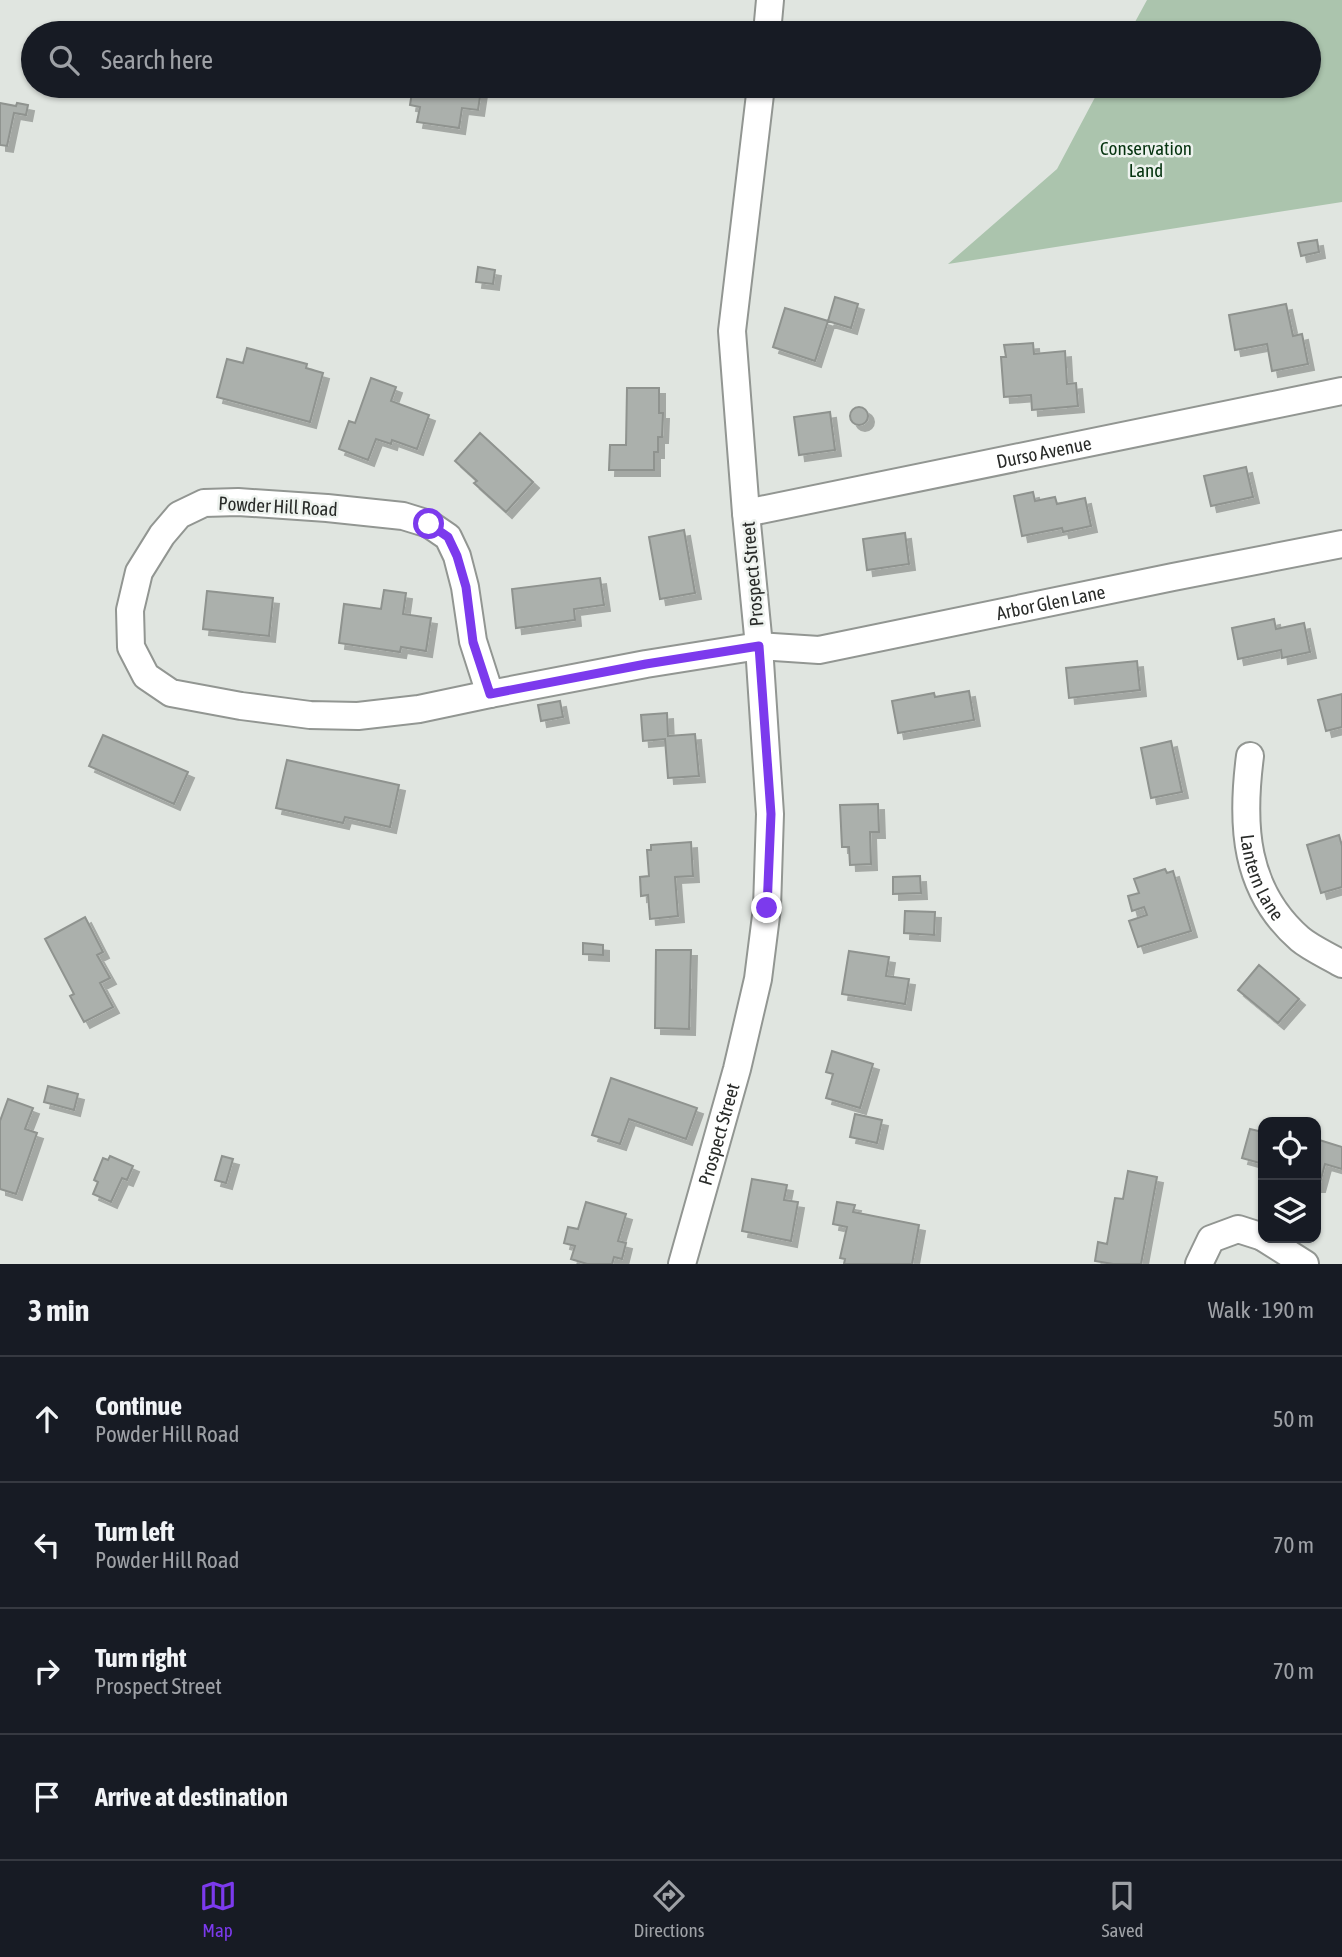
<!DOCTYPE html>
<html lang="en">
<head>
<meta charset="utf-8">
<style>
	body { margin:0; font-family:"Asap Condensed",sans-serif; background:#242831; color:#f1f3f6 }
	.controls { position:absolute; right:21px; bottom:21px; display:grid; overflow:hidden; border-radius:14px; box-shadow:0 2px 5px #0004 }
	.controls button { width:63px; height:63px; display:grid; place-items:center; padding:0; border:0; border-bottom:2px solid #363941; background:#171b24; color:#f1f3f6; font:35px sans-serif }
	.stop { position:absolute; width:21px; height:21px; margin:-16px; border:5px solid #7c3aed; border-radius:50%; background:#fff }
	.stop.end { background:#7c3aed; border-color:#fff; box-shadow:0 2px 7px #0008 }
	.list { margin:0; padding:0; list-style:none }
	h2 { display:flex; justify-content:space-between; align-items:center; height:91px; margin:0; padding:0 28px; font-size:30px }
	h2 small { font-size:23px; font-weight:400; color:#9ea1a6 }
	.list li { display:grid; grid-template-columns:46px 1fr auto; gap:21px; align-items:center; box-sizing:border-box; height:126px; padding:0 28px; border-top:2px solid #363941 }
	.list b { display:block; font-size:26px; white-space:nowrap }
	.list p { margin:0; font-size:23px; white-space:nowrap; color:#9ea1a6 }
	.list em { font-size:23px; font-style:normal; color:#9ea1a6 }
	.icon { flex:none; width:38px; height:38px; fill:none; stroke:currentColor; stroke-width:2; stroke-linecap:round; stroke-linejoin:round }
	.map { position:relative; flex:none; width:1342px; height:1264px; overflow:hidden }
	.search { position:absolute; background:#171b24; box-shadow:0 2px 5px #0004; left:21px; right:21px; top:21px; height:77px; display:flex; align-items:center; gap:18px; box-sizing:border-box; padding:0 24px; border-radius:38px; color:#9ea1a6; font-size:26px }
	.sheet { height:595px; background:#171b24 }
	nav { display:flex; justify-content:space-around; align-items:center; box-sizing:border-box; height:98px; border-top:2px solid #363941; background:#171b24; font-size:19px; color:#9ea1a6 }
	nav a { display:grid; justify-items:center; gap:4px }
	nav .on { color:#7c3aed }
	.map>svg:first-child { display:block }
	.green { fill:#abc4ad }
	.building { fill:#abb0ac; stroke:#8f938f; stroke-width:2; filter:url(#shadow) }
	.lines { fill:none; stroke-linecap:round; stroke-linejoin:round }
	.minor-casing { stroke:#929692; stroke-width:30 }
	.minor { stroke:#fff; stroke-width:26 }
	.route { stroke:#7c3aed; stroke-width:9 }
	.labels { text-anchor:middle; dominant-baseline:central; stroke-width:5; stroke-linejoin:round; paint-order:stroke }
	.park-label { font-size:19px; fill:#05330f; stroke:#edf2ee }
	.street-label { font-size:19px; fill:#292b29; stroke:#edf2ee }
</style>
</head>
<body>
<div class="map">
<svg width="1342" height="1264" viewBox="0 0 1342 1264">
	<defs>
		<filter id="shadow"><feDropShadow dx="6" dy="6" stdDeviation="0" flood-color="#0004"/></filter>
	</defs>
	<rect width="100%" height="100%" fill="#e0e5e0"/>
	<!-- green -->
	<path class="green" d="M 1147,0 L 1342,0 L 1342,202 L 948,264 L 1057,169 L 1101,86 L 1309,86 L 1309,33 L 1129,33 Z"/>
	<!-- building -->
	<path class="building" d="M 850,26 L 867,28 L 866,33 L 849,33 Z
		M 904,28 L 935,33 L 903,33 Z
		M 413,86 L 465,86 L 465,87 L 481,90 L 478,110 L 462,108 L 459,128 L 417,122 L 420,107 L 410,105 Z
		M 0,103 L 16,106 L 17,103 L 28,105 L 26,115 L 14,113 L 7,146 L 0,145 Z
		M 1317,240 L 1319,252 L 1301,256 L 1298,243 Z
		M 478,267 L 495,270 L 493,284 L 476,282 Z
		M 835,297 L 858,304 L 851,328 L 828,321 Z
		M 1286,304 L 1293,336 L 1302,334 L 1308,364 L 1272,371 L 1267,344 L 1235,350 L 1229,315 Z
		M 785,308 L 828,321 L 815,361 L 773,347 Z
		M 1033,343 L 1034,354 L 1065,351 L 1067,384 L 1076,383 L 1078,406 L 1032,410 L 1031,395 L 1004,397 L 1001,357 L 1006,357 L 1004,345 Z
		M 247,348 L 307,364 L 306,368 L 323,373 L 310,422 L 217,397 L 227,359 L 243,363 Z
		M 371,378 L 396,387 L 391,401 L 429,415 L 417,449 L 392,440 L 391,444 L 376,439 L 368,460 L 339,449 L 349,421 L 355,423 Z
		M 627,388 L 659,388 L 659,413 L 663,413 L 662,437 L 658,437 L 658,452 L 654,452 L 654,470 L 609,470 L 610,445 L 626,445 Z
		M850 416a9 9 0 1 1 18 0a9 9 0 1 1-18 0Z
		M 830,412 L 835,450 L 799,455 L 794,417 Z
		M 480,433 L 533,482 L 506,512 L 474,483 L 477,481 L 455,461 Z
		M 1246,467 L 1253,497 L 1211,506 L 1204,476 Z
		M 1033,492 L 1035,501 L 1055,497 L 1057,504 L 1085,498 L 1091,526 L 1063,532 L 1062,528 L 1022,536 L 1014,496 Z
		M 684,530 L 695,593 L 660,599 L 649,537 Z
		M 905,533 L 909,564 L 867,570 L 863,539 Z
		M 600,578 L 604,605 L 574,609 L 575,620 L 516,628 L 512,589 Z
		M 384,590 L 406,593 L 403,614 L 431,618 L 426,651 L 401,647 L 400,652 L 339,643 L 344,604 L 381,609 Z
		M 207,591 L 273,598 L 269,636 L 203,629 Z
		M 1274,619 L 1276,629 L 1304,623 L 1310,652 L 1282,658 L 1281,650 L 1238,659 L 1232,628 Z
		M 1137,661 L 1140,690 L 1069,698 L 1066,668 Z
		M 969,691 L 974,720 L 898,733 L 892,701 L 934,693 L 935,697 Z
		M 1342,694 L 1342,727 L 1326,731 L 1318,700 Z
		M 560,701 L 563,717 L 541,721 L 538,705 Z
		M 667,713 L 668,736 L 695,734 L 699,776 L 668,778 L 665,739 L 643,741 L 641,715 Z
		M 103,735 L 188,772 L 174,804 L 89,766 Z
		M 1171,741 L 1182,792 L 1151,798 L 1141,748 Z
		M 287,760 L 399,785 L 390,827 L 345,817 L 343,823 L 276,808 Z
		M 878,804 L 879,832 L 870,832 L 871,864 L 850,865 L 849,847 L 842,847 L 840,805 Z
		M 1339,835 L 1342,846 L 1342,887 L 1321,893 L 1307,845 Z
		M 691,842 L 693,876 L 675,877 L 678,916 L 650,919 L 648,895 L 641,896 L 640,877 L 649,876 L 647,850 L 651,850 L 651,845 Z
		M 1165,869 L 1167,873 L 1173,871 L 1191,931 L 1138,947 L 1129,921 L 1147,915 L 1144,907 L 1132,911 L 1128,896 L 1139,893 L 1134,879 Z
		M 920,876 L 921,893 L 893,894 L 893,877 Z
		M 905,911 L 935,912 L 934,935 L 904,933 Z
		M 85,917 L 103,952 L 97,955 L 110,978 L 100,983 L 113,1007 L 84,1022 L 70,996 L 74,994 L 45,939 Z
		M 583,943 L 603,945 L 603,955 L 583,954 Z
		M 656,950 L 691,950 L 689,1029 L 655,1028 Z
		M 849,951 L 889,957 L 886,976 L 909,979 L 905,1004 L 842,994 Z
		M 1259,965 L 1299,999 L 1278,1023 L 1238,990 Z
		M 832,1051 L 873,1064 L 860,1108 L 826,1098 L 833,1074 L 826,1072 Z
		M 611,1078 L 697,1108 L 686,1139 L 629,1119 L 620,1144 L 592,1135 Z
		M 48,1086 L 78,1094 L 74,1110 L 44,1102 Z
		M 8,1099 L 33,1108 L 25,1129 L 37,1133 L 16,1194 L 0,1189 L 0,1121 Z
		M 855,1114 L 882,1120 L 877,1143 L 850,1137 Z
		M 1250,1129 L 1263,1132 L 1263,1164 L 1242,1158 Z
		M 1316,1139 L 1342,1147 L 1342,1169 L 1325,1164 L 1319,1186 L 1316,1186 Z
		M 110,1156 L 133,1166 L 127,1180 L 122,1178 L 111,1202 L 93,1194 L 98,1182 L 94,1180 L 103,1158 L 108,1160 Z
		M 222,1156 L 233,1159 L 226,1183 L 215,1180 Z
		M 1128,1171 L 1157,1177 L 1141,1264 L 1113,1264 L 1095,1261 L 1098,1242 L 1107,1244 L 1115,1198 L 1123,1199 Z
		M 752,1179 L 787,1185 L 784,1200 L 798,1202 L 791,1241 L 742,1231 Z
		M 586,1202 L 626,1214 L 618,1241 L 626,1243 L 622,1259 L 614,1257 L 612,1264 L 587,1264 L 571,1259 L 575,1246 L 564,1243 L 568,1227 L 578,1229 Z
		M 837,1202 L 855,1205 L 853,1212 L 919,1225 L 912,1264 L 844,1264 L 845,1259 L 840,1258 L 847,1227 L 833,1224 Z"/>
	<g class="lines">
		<defs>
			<g id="minor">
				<path d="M 767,33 L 770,0"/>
				<path d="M 238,502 L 327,508 L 403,516 L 429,524 L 448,537 L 457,556 L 465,587 L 473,641 L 490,694 L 419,709 L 358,716 L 310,715 L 241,706 L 171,693 L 146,676 L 131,647 L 130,610 L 139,572 L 162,535 L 179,515 L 204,503 Z"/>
				<path id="s1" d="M 746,513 L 1342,391"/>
				<path id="s2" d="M 490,694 L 646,664 L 759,646 L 819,650 L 1173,577 L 1342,544"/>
				<path id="s3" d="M 1250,756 C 1241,825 1244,890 1300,939 C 1312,949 1329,956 1342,964"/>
				<path d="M 1264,1238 L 1305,1264"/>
				<path id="s4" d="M 682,1264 L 737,1069 L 758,979 L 767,908 L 770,814 L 759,646 L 746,513 L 732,331 L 761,86"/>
				<path d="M 1199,1264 L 1211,1239 L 1238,1229 L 1263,1237"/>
			</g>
		</defs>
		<!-- minor casing -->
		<use href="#minor" class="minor-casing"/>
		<!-- minor -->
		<use href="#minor" class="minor"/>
	</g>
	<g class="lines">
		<!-- route -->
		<path class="route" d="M 429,524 L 448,537 L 457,556 L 466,587 L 473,642 L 490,694 L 646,664 L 759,646 L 771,814 L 767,908"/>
	</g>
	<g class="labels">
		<!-- park labels -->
		<g class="park-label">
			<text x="1146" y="148">Conservation<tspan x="1146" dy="22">Land</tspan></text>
		</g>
		<!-- street labels -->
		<g class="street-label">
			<text stroke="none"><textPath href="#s1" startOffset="304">Durso Avenue</textPath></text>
			<text transform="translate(278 506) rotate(3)">Powder Hill Road</text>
			<text transform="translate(752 574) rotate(-95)">Prospect Street</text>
			<text stroke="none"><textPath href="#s2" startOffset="570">Arbor Glen Lane</textPath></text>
			<text stroke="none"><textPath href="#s3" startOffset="124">Lantern Lane</textPath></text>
			<text stroke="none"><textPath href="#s4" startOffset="135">Prospect Street</textPath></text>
		</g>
	</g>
</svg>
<div class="controls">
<button><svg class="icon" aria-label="locate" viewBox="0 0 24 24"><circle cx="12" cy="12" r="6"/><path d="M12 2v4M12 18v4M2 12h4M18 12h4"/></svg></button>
<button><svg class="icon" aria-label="layers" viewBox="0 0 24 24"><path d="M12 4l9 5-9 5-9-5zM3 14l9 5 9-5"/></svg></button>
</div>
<div class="stop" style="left:429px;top:524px"></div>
<div class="stop end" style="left:767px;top:908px"></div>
<div class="search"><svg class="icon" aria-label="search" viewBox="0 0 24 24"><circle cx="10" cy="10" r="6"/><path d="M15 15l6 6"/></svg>Search here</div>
</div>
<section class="sheet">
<h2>3 min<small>Walk · 190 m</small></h2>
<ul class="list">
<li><svg class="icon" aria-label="ahead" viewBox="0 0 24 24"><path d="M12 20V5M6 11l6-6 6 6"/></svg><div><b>Continue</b><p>Powder Hill Road</p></div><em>50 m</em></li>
<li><svg class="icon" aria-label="left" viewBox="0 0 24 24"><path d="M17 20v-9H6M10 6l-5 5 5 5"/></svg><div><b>Turn left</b><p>Powder Hill Road</p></div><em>70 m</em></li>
<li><svg class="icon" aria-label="right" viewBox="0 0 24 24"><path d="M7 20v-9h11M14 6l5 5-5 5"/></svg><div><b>Turn right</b><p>Prospect Street</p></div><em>70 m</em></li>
<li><svg class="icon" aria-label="arrive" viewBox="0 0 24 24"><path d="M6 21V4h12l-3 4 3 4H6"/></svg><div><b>Arrive at destination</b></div></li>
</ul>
</section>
<nav>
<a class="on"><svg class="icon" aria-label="map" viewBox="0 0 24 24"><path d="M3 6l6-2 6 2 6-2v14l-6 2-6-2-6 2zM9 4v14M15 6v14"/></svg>Map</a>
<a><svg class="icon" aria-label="directions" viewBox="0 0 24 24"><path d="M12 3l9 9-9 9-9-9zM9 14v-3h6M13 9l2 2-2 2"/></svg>Directions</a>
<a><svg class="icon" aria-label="saved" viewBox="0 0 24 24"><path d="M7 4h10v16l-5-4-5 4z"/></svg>Saved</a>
</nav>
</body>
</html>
